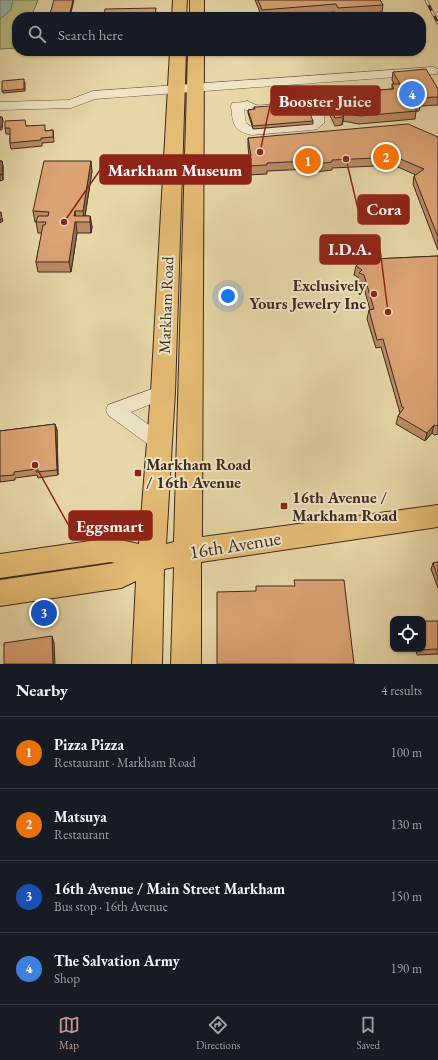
<!DOCTYPE html>
<html lang="en">
<head>
<meta charset="utf-8">
<style>
	body { margin:0; font-family:"EB Garamond",serif; background:#20242c; color:#f1f3f6 }
	.controls { position:absolute; right:12px; bottom:12px; display:grid; overflow:hidden; border-radius:8px; box-shadow:0 1px 3px #0004 }
	.controls button { width:36px; height:36px; display:grid; place-items:center; padding:0; border:0; border-bottom:1px solid #363941; background:#171b24; color:#f1f3f6; font:20px sans-serif }
	.you { position:absolute; left:228px; top:296px; width:14px; height:14px; margin:-10px; border:3px solid #fff; border-radius:50%; background:#1a73e8; box-shadow:0 0 0 6px #1a73e833 }
	.badge { display:grid; place-items:center; width:26px; height:26px; border-radius:50%; background:#c59692; color:#fff; font-size:13px; font-weight:700 }
	.pin { position:absolute; translate:-50% -50%; border:2px solid #fff; box-shadow:0 1px 4px #0006 }
	.list { margin:0; padding:0; list-style:none }
	h2 { display:flex; justify-content:space-between; align-items:center; height:52px; margin:0; padding:0 16px; font-size:17px }
	h2 small { font-size:13px; font-weight:400; color:#9ea1a6 }
	.list li { display:grid; grid-template-columns:26px 1fr auto; gap:12px; align-items:center; box-sizing:border-box; height:72px; padding:0 16px; border-top:1px solid #363941 }
	.list b { display:block; font-size:15px; white-space:nowrap }
	.list p { margin:0; font-size:13px; white-space:nowrap; color:#9ea1a6 }
	.list em { font-size:13px; font-style:normal; color:#9ea1a6 }
	.icon { flex:none; width:22px; height:22px; fill:none; stroke:currentColor; stroke-width:2; stroke-linecap:round; stroke-linejoin:round }
	.map { position:relative; flex:none; width:438px; height:664px; overflow:hidden }
	.search { position:absolute; background:#171b24; box-shadow:0 1px 3px #0004; left:12px; right:12px; top:12px; height:44px; display:flex; align-items:center; gap:10px; box-sizing:border-box; padding:0 14px; border-radius:16px; color:#9ea1a6; font-size:15px }
	.sheet { height:340px; background:#171b24 }
	nav { display:flex; justify-content:space-around; align-items:center; box-sizing:border-box; height:56px; border-top:1px solid #363941; background:#171b24; font-size:11px; color:#9ea1a6 }
	nav a { display:grid; justify-items:center; gap:2px }
	nav .on { color:#c59692 }
	.map>svg:first-child { display:block }
	.green { fill:#b9bd84; stroke:#7b7352 }
	.water { fill:#97b8ac; stroke:#737f74 }
	.lines { fill:none; stroke-linecap:round; stroke-linejoin:round }
	.minor-casing { stroke:#685442; stroke-width:1 }
	.major-casing { stroke:#3d2921; stroke-width:2 }
	.minor { fill:#efe5c6; fill-rule:evenodd }
	.major { fill:#e4bc74; fill-rule:evenodd }
	.rail-casing { stroke:#3d2921; stroke-width:3 }
	.rail { stroke:#efe5c6; stroke-width:2; stroke-dasharray:6; stroke-linecap:butt }
	.wall { fill:#bb8c64; stroke:#3d2921 }
	.shaded-wall { fill:#997251; stroke:#3d2921 }
	.building { fill:#daa374; stroke:#3d2921 }
	.poi-dot { fill:#8f2418; stroke:#efe5c6; stroke-width:1.5 }
	.labels { text-anchor:middle; dominant-baseline:central; stroke-width:4; stroke-linejoin:round; paint-order:stroke }
	.poi-label { font-size:16px; font-weight:bold; fill:#3d2921; stroke:#efe5c6; text-anchor:start }
	.street-label { font-size:16px; fill:#3d2921; stroke:#efe5c6 }
	.near-street-label { font-size:19px; fill:#3d2921; stroke:#efe5c6 }
	.leader { fill:none; stroke:#8f2418; stroke-width:1.5 }
	.callout-dot { fill:#8f2418; stroke:#efe5c6; stroke-width:1.5 }
	.callout { fill:#8f2418; stroke:#8f2418; stroke-width:1.5 }
	.callout-label { font-size:17px; text-anchor:middle; font-weight:bold; fill:#fff }
</style>
</head>
<body>
<div class="map">
<svg width="438" height="664" viewBox="0 0 438 664">
	<rect width="100%" height="100%" fill="#e7d7a7"/>
	<filter id="stains"><feTurbulence type="fractalNoise" baseFrequency=".005" numOctaves="4"/><feColorMatrix values="0 0 0 0 .2 0 0 0 0 .09 0 0 0 0 .02 0 0 0 .5 -.17"/></filter>
	<radialGradient id="worn" r=".72"><stop offset=".6" stop-color="#630" stop-opacity="0"/><stop offset="1" stop-color="#630" stop-opacity=".3"/></radialGradient>
	<!-- green -->
	<path class="green" d="M 0,0 L 38,0 L 31,17 L 17,17 L 17,48 L 0,49 Z"/>
	<!-- water -->
	<path class="water" d="M 0,0 L 13,0 L 11,10 L 0,19 Z"/>
	<g class="lines">
		<defs>
			<path id="minor" d="M 433,67 L 438,69 L 437,74 L 95,99 L 71,108 L 0,110 L 0,102 L 69,100 L 93,91 Z
				M 247,101 C 250,102 253,104 256,105 C 270,108 331,86 324,123 L 317,129 L 312,130 L 252,135 C 233,131 233,124 231,106 L 232,103 C 238,102 242,103 247,101 ZM 244,109 C 262,121 293,100 310,112 L 311,121 L 252,127 L 246,123 Z
				M 163,385 L 169,387 L 172,392 L 169,397 L 131,412 L 167,438 L 170,443 L 167,448 L 160,451 L 153,448 L 108,415 L 106,410 L 108,405 Z"/>
			<path id="major" d="M 173,0 L 187,0 L 186,17 L 172,17 Z
				M 190,0 L 204,0 L 204,17 L 190,17 Z
				M 170,51 L 186,51 L 175,392 L 166,544 L 174,542 L 188,51 L 204,51 L 202,537 L 438,505 L 438,527 L 201,562 L 201,664 L 171,664 L 174,567 L 164,569 L 162,664 L 132,664 L 136,581 L 121,588 L 0,606 L 0,580 L 115,563 L 111,562 L 0,578 L 0,554 L 111,538 L 139,544 L 151,392 Z"/>
		</defs>
		<!-- minor casing -->
		<use href="#minor" class="minor-casing"/>
		<!-- major casing -->
		<use href="#major" class="major-casing"/>
		<!-- minor -->
		<use href="#minor" class="minor"/>
		<!-- major -->
		<use href="#major" class="major"/>
		<defs>
			<path id="rail" d="M 426,0 L 438,23"/>
		</defs>
		<!-- rail casing -->
		<use href="#rail" class="rail-casing"/>
		<!-- rail -->
		<use href="#rail" class="rail"/>
	</g>
	<!-- wall -->
	<path class="wall" d="M 255,0 L 380,0 L 383,5 L 382,12 L 337,16 L 335,12 L 262,17 Z
		M 393,72 L 438,89 L 438,105 L 420,106 L 419,111 L 416,111 L 415,119 L 359,124 L 343,121 L 342,125 L 335,126 L 324,103 L 325,94 L 392,89 L 392,84 L 394,84 L 392,80 Z
		M 25,82 L 25,91 L 3,93 L 2,91 Z
		M 254,107 L 313,121 L 313,124 L 253,129 L 248,113 L 248,110 L 254,109 Z
		M 0,117 L 2,117 L 3,120 L 2,130 L 0,130 Z
		M 27,126 L 45,131 L 53,130 L 54,142 L 42,143 L 42,146 L 11,149 L 10,143 L 10,134 L 6,134 L 5,128 Z
		M 438,137 L 438,250 L 413,184 L 414,176 L 416,175 L 382,160 L 375,166 L 332,168 L 332,170 L 316,172 L 310,169 L 267,171 L 267,174 L 248,175 L 247,164 L 247,156 L 249,156 L 248,146 L 248,138 Z
		M 0,161 L 2,161 L 3,167 L 3,180 L 0,181 Z
		M 92,171 L 85,216 L 90,216 L 92,227 L 91,233 L 77,233 L 71,272 L 38,272 L 36,262 L 42,233 L 38,233 L 36,222 L 35,222 L 33,211 Z
		M 438,256 L 438,434 L 434,435 L 432,433 L 425,441 L 396,424 L 398,416 L 400,413 L 381,347 L 376,348 L 367,319 L 369,310 L 370,310 L 363,284 L 357,281 L 358,277 L 354,275 L 356,266 L 374,259 Z
		M 55,424 L 57,430 L 58,475 L 38,478 L 37,475 L 15,478 L 15,480 L 0,482 L 0,431 Z
		M 438,562 L 438,588 L 431,569 L 433,563 Z
		M 438,621 L 438,654 L 417,655 L 416,649 L 423,649 Z"/>
	<!-- shaded-wall -->
	<path class="shaded-wall" d="M 73,0 L 74,0 L 70,17 L 69,17 Z
		M 344,113 L 343,121 L 342,125 L 343,117 Z
		M 384,152 L 382,160 L 375,166 L 376,158 Z
		M 2,161 L 3,167 L 3,180 L 2,174 Z
		M 91,161 L 92,171 L 84,222 L 83,211 Z
		M 75,211 L 77,233 L 71,272 L 69,262 Z
		M 90,216 L 92,227 L 91,233 L 90,222 Z
		M 2,218 L 3,221 L 0,223 L 0,220 Z
		M 55,424 L 57,430 L 58,475 L 57,470 Z
		M 434,425 L 432,433 L 425,441 L 427,433 Z
		M 52,636 L 54,643 L 55,664 L 53,664 Z"/>
	<!-- building -->
	<path class="building" d="M 54,0 L 73,0 L 69,17 L 49,17 Z
		M 258,0 L 380,0 L 383,5 L 338,8 L 336,4 L 262,10 Z
		M 156,8 L 155,17 L 104,17 L 105,9 Z
		M 426,69 L 438,89 L 438,97 L 418,98 L 420,103 L 412,103 L 417,111 L 360,116 L 344,113 L 343,117 L 335,118 L 325,94 L 394,89 L 392,84 L 400,84 L 393,72 Z
		M 24,79 L 24,89 L 2,91 L 2,81 Z
		M 306,104 L 313,121 L 253,126 L 248,110 L 255,109 L 254,107 Z
		M 0,117 L 2,117 L 2,127 L 0,127 Z
		M 25,120 L 26,126 L 45,125 L 45,131 L 53,130 L 53,137 L 41,138 L 41,140 L 10,143 L 10,128 L 5,128 L 5,121 Z
		M 408,124 L 438,137 L 438,237 L 414,176 L 424,169 L 384,152 L 376,158 L 332,160 L 332,162 L 317,164 L 311,161 L 267,163 L 267,165 L 249,166 L 247,156 L 251,156 L 248,138 Z
		M 0,161 L 2,161 L 2,174 L 0,175 Z
		M 44,161 L 91,161 L 83,211 L 75,211 L 74,216 L 90,216 L 90,222 L 75,222 L 69,262 L 36,262 L 43,225 L 45,225 L 46,222 L 36,222 L 38,216 L 48,216 L 49,212 L 33,211 Z
		M 0,212 L 1,212 L 2,218 L 0,220 Z
		M 367,256 L 374,259 L 438,256 L 438,426 L 437,426 L 434,425 L 427,433 L 398,416 L 404,408 L 402,407 L 383,339 L 377,340 L 369,310 L 374,309 L 364,275 L 359,273 L 362,270 L 356,266 Z
		M 55,424 L 57,470 L 36,472 L 36,469 L 14,472 L 14,475 L 0,476 L 0,431 Z
		M 438,562 L 438,578 L 433,563 Z
		M 294,580 L 344,580 L 354,664 L 217,664 L 217,592 L 256,591 L 256,586 L 295,586 Z
		M 423,621 L 438,621 L 438,649 L 418,650 L 418,649 L 423,649 Z
		M 52,636 L 53,664 L 4,664 L 4,643 Z"/>
	<!-- markers -->
	<g class="poi-dot">
		<circle cx="374" cy="294" r="4"/>
		<rect x="134" y="469" width="8" height="8" rx="2"/>
		<rect x="280" y="502" width="8" height="8" rx="2"/>
	</g>
	<g class="labels">
		<!-- poi labels -->
		<g class="poi-label">
			<text x="366" y="285" text-anchor="end">Exclusively<tspan x="366" dy="18">Yours Jewelry Inc</tspan></text>
			<text x="146" y="464">Markham Road<tspan x="146" dy="18">/ 16th Avenue</tspan></text>
			<text x="292" y="497">16th Avenue /<tspan x="292" dy="18">Markham Road</tspan></text>
		</g>
		<!-- street labels -->
		<g class="street-label">
			<text transform="translate(166 305) rotate(-88)">Markham Road</text>
		</g>
		<!-- near-street labels -->
		<g class="near-street-label">
			<text transform="translate(235 545) rotate(-9)">16th Avenue</text>
		</g>
	</g>
	<!-- callouts -->
	<path class="leader" d="M260 152L271 101M64 222L100 170M346 159L358 209M388 312L380 249M35 465L69 526"/>
	<g class="callout-dot">
		<circle cx="260" cy="152" r="4"/>
		<circle cx="64" cy="222" r="4"/>
		<circle cx="346" cy="159" r="4"/>
		<circle cx="388" cy="312" r="4"/>
		<circle cx="35" cy="465" r="4"/>
	</g>
	<g class="callout">
		<rect x="271" y="86" width="109" height="29" rx="4"/>
		<rect x="100" y="155" width="151" height="29" rx="4"/>
		<rect x="358" y="195" width="51" height="29" rx="4"/>
		<rect x="320" y="235" width="60" height="29" rx="4"/>
		<rect x="69" y="511" width="83" height="29" rx="4"/>
	</g>
	<g class="callout-label">
		<text x="325" y="107">Booster Juice</text>
		<text x="175" y="176">Markham Museum</text>
		<text x="384" y="215">Cora</text>
		<text x="350" y="255">I.D.A.</text>
		<text x="110" y="532">Eggsmart</text>
	</g>
	<rect width="100%" height="100%" filter="url(#stains)"/>
	<rect width="100%" height="100%" fill="url(#worn)"/>
</svg>
<div class="controls">
<button><svg class="icon" aria-label="locate" viewBox="0 0 24 24"><circle cx="12" cy="12" r="6"/><path d="M12 2v4M12 18v4M2 12h4M18 12h4"/></svg></button>
</div>
<div class="you"></div>
<div class="pin badge" style="left:308px;top:161px;background:#e8710a">1</div>
<div class="pin badge" style="left:386px;top:157px;background:#e8710a">2</div>
<div class="pin badge" style="left:44px;top:613px;background:#1a4fb4">3</div>
<div class="pin badge" style="left:412px;top:94px;background:#3f7fe0">4</div>
<div class="search"><svg class="icon" aria-label="search" viewBox="0 0 24 24"><circle cx="10" cy="10" r="6"/><path d="M15 15l6 6"/></svg>Search here</div>
</div>
<section class="sheet">
<h2>Nearby<small>4 results</small></h2>
<ul class="list">
<li><span class="badge" style="background:#e8710a">1</span><div><b>Pizza Pizza</b><p>Restaurant · Markham Road</p></div><em>100 m</em></li>
<li><span class="badge" style="background:#e8710a">2</span><div><b>Matsuya</b><p>Restaurant</p></div><em>130 m</em></li>
<li><span class="badge" style="background:#1a4fb4">3</span><div><b>16th Avenue / Main Street Markham</b><p>Bus stop · 16th Avenue</p></div><em>150 m</em></li>
<li><span class="badge" style="background:#3f7fe0">4</span><div><b>The Salvation Army</b><p>Shop</p></div><em>190 m</em></li>
</ul>
</section>
<nav>
<a class="on"><svg class="icon" aria-label="map" viewBox="0 0 24 24"><path d="M3 6l6-2 6 2 6-2v14l-6 2-6-2-6 2zM9 4v14M15 6v14"/></svg>Map</a>
<a><svg class="icon" aria-label="directions" viewBox="0 0 24 24"><path d="M12 3l9 9-9 9-9-9zM9 14v-3h6M13 9l2 2-2 2"/></svg>Directions</a>
<a><svg class="icon" aria-label="saved" viewBox="0 0 24 24"><path d="M7 4h10v16l-5-4-5 4z"/></svg>Saved</a>
</nav>
</body>
</html>
